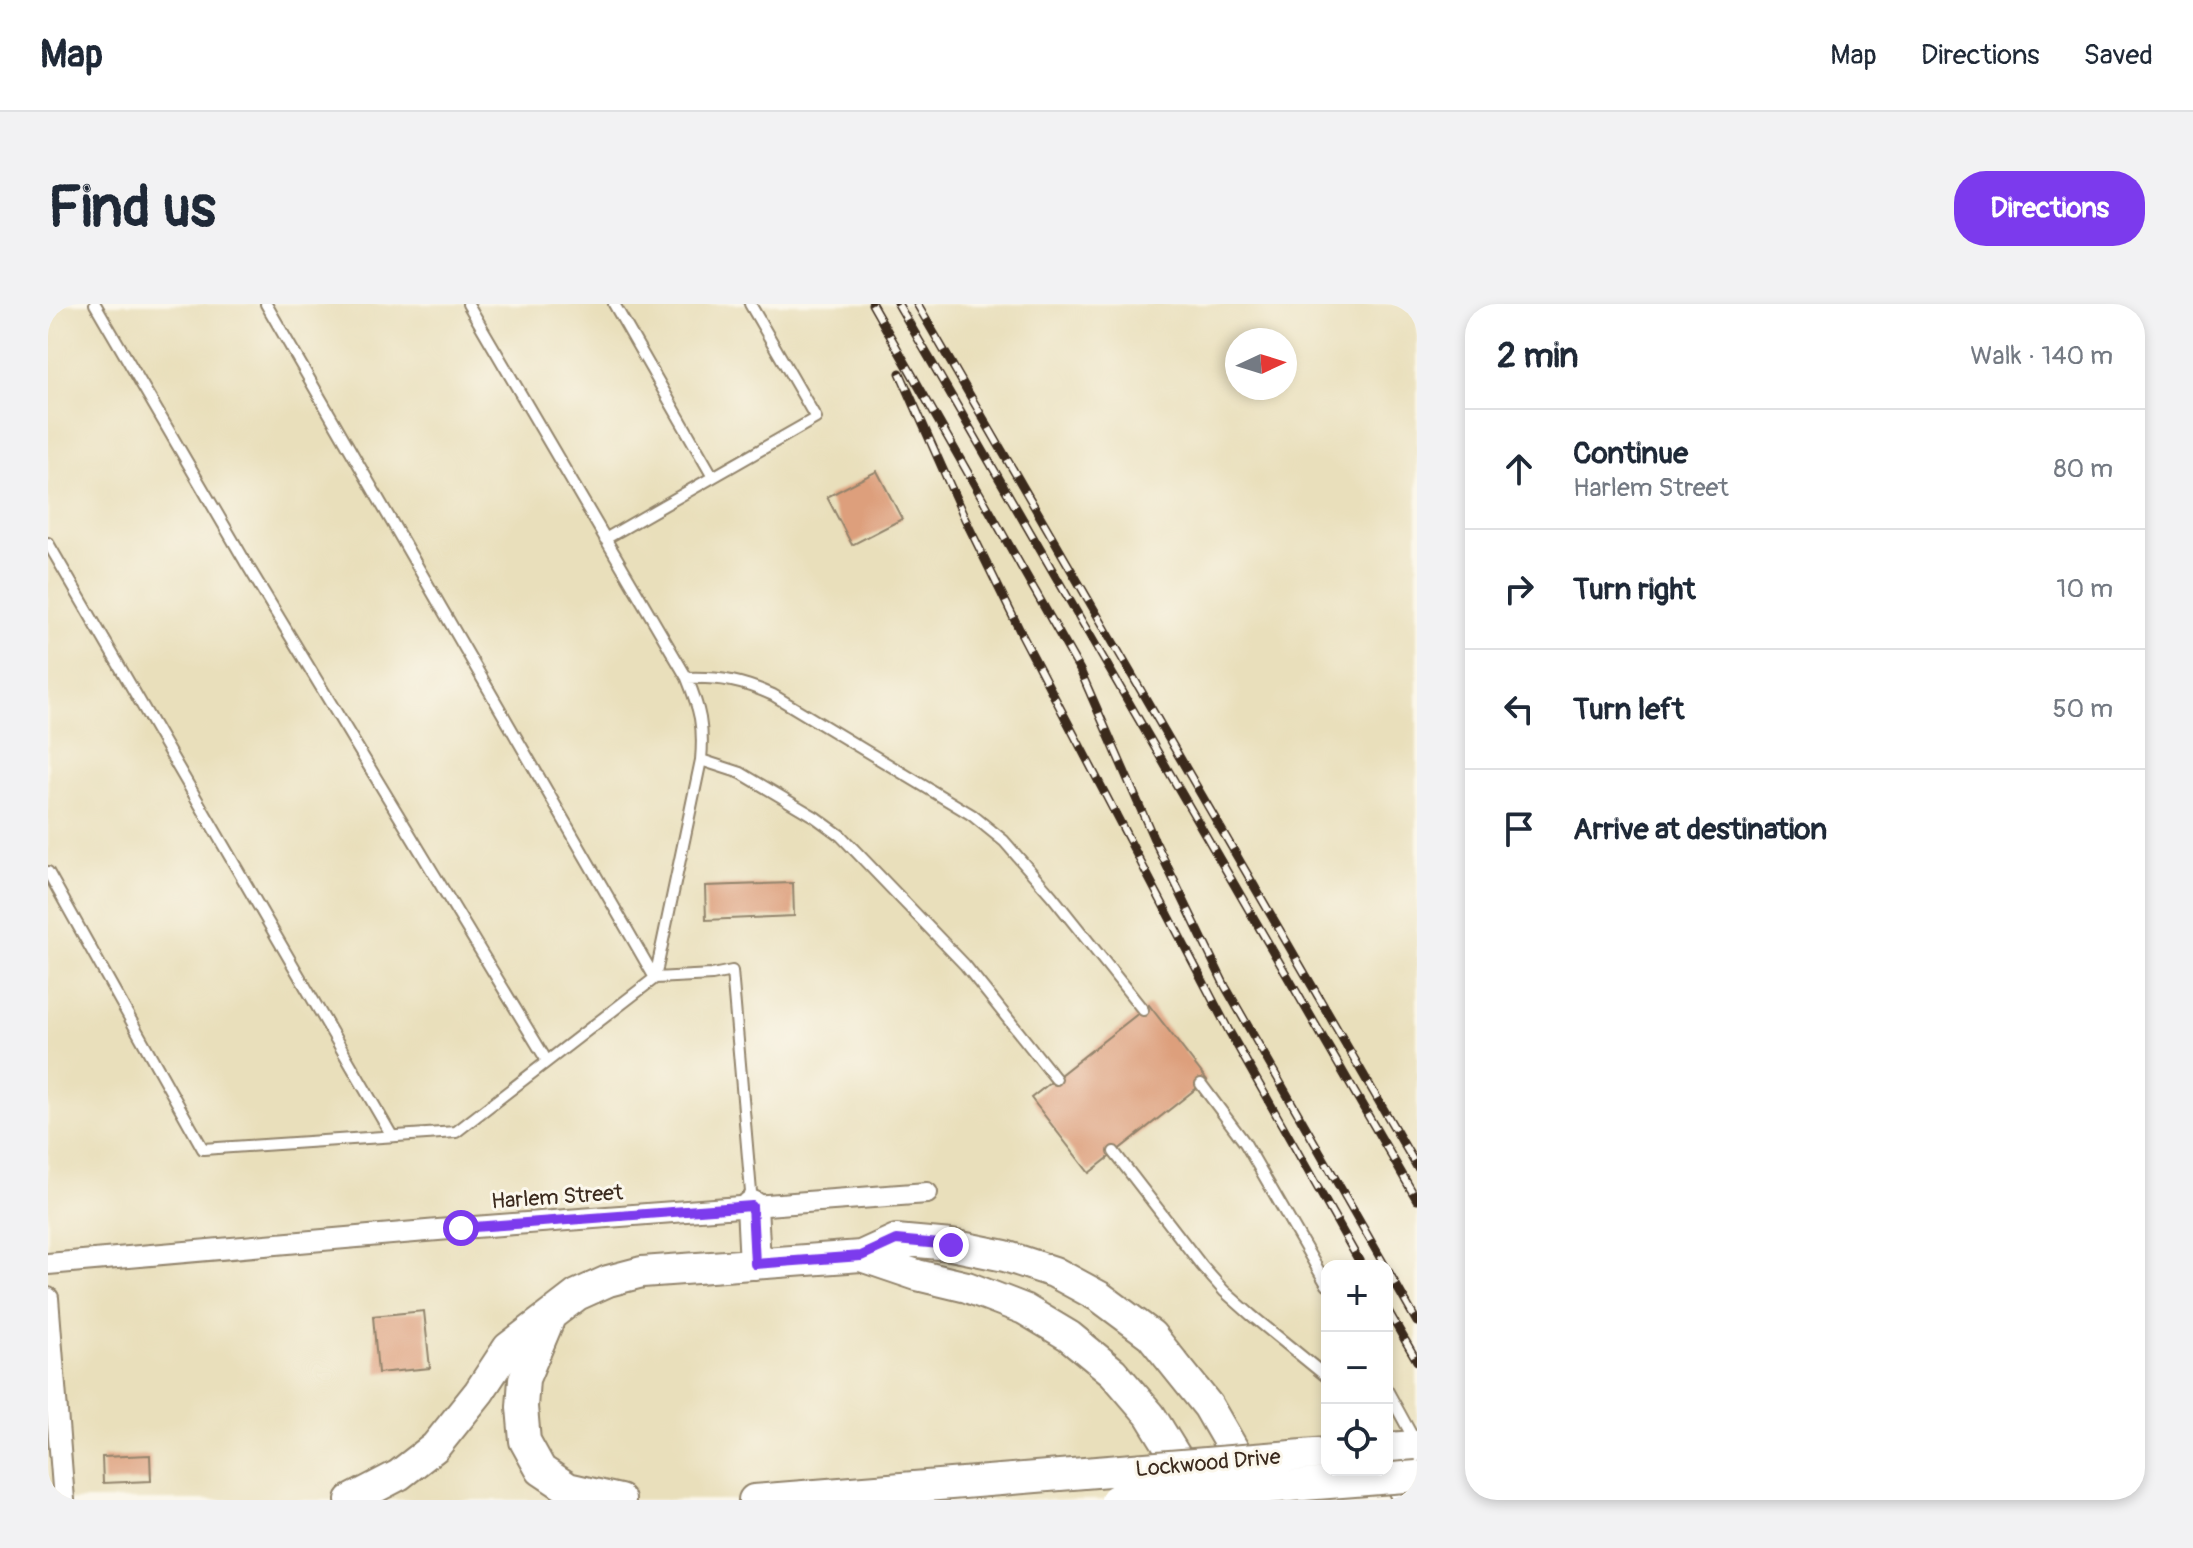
<!DOCTYPE html>
<html lang="en">
<head>
<meta charset="utf-8">
<style>
	body { margin:0; font-family:Pangolin,sans-serif; background:#f2f2f3; color:#1f2937 }
	.controls { position:absolute; right:24px; bottom:24px; display:grid; overflow:hidden; border-radius:16px; box-shadow:0 4px 12px #0003 }
	.controls button { width:72px; height:72px; display:grid; place-items:center; padding:0; border:0; border-bottom:2px solid #e0e1e3; background:#fff; color:#1f2937; font:40px sans-serif }
	.compass { position:absolute; left:1177px; top:24px; width:72px; height:72px; border-radius:50%; background:#fff; box-shadow:0 4px 12px #0003; rotate:86deg }
	.stop { position:absolute; width:24px; height:24px; margin:-18px; border:6px solid #7c3aed; border-radius:50%; background:#fff }
	.stop.end { background:#7c3aed; border-color:#fff; box-shadow:0 2px 8px #0008 }
	.list { margin:0; padding:0; list-style:none }
	h2 { display:flex; justify-content:space-between; align-items:center; height:104px; margin:0; padding:0 32px; font-size:34px }
	h2 small { font-size:26px; font-weight:400; color:#747a83 }
	.list li { display:grid; grid-template-columns:52px 1fr auto; gap:24px; align-items:center; box-sizing:border-box; height:120px; padding:0 32px; border-top:2px solid #e0e1e3 }
	.list b { display:block; font-size:30px; white-space:nowrap }
	.list p { margin:0; font-size:26px; white-space:nowrap; color:#747a83 }
	.list em { font-size:26px; font-style:normal; color:#747a83 }
	.icon { flex:none; width:44px; height:44px; fill:none; stroke:currentColor; stroke-width:2; stroke-linecap:round; stroke-linejoin:round }
	.map { position:relative; flex:none; width:1369px; height:1196px; overflow:hidden; border-radius:32px }
	header { display:flex; align-items:center; gap:48px; box-sizing:border-box; height:112px; padding:0 40px; background:#fff; border-bottom:2px solid #e0e1e3 }
	header strong { font-size:38px }
	nav { display:flex; gap:44px; margin-inline-start:auto; font-size:28px }
	.intro { display:flex; align-items:center; justify-content:space-between; box-sizing:border-box; height:192px; padding:0 48px }
	h1 { margin:0; font-size:56px }
	.button { padding:20px 36px; border-radius:32px; background:#7c3aed; color:#fff; font-size:28px; font-weight:700 }
	main { display:flex; gap:48px; padding:0 48px }
	aside { flex:1; background:#fff; border-radius:32px; box-shadow:0 4px 12px #0003 }
	.map>svg:first-child { display:block }
	.building { fill:#dd9f7b }
	.lines { fill:none; stroke-linecap:round; stroke-linejoin:round }
	.lane-casing { stroke:#92846c; stroke-width:14 }
	.street-casing { stroke:#92846c; stroke-width:24 }
	.secondary-casing { stroke:#92846c; stroke-width:34 }
	.lane { stroke:#fff; stroke-width:10 }
	.street { stroke:#fff; stroke-width:20 }
	.secondary { stroke:#fff; stroke-width:30 }
	.rail-casing { stroke:#3b2a1e; stroke-width:9 }
	.rail { stroke:#fbf7ec; stroke-width:6; stroke-dasharray:18; stroke-linecap:butt }
	.secondary-bridge-casing { stroke:#92846c; stroke-width:34; stroke-linecap:butt }
	.secondary-bridge { stroke:#fff; stroke-width:30 }
	.route { stroke:#7c3aed; stroke-width:10 }
	.labels { text-anchor:middle; dominant-baseline:central; stroke-width:6; stroke-linejoin:round; paint-order:stroke }
	.street-label { font-size:22px; fill:#3b2a1e; stroke:#fbf7ec }
</style>
</head>
<body>
<header>
<strong>Map</strong>
<nav><a>Map</a><a>Directions</a><a>Saved</a></nav>
</header>
<div class="intro"><h1>Find us</h1><a class="button">Directions</a></div>
<main>
<div class="map">
<svg width="1369" height="1196" viewBox="0 0 1369 1196">
	<rect width="100%" height="100%" fill="#fbf7ec"/>
	<filter id="ink" filterUnits="userSpaceOnUse"><feTurbulence type="fractalNoise" baseFrequency=".0125" numOctaves="2"/><feDisplacementMap in="SourceGraphic" scale="16" xChannelSelector="R" yChannelSelector="G"/><feConvolveMatrix kernelMatrix="1 2 1 2 8 2 1 2 1" color-interpolation-filters="sRGB"/></filter>
	<filter id="wash" filterUnits="userSpaceOnUse"><feTurbulence type="fractalNoise" baseFrequency=".006" numOctaves="4" result="noise"/><feDisplacementMap in="SourceGraphic" scale="32" xChannelSelector="R" yChannelSelector="G"/><feGaussianBlur stdDeviation="1.8" result="paint"/><feColorMatrix in="noise" values="0 0 0 0 0 0 0 0 0 0 0 0 0 0 0 0 0 1.4 0 .05"/><feComposite in="paint" operator="in"/></filter>
	<g filter="url(#wash)">
		<rect width="100%" height="100%" fill="#e9dfbb"/>
		<g id="blocks">
			<!-- building -->
			<path class="building" d="M 829,167 L 854,215 L 804,241 L 779,193 Z
				M 745,579 L 746,612 L 658,616 L 657,582 Z
				M 1101,701 L 1159,776 L 1041,869 L 983,794 Z
				M 376,1007 L 382,1064 L 330,1069 L 325,1012 Z
				M 102,1151 L 103,1177 L 55,1179 L 54,1153 Z"/>
		</g>
	</g>
	<g filter="url(#ink)">
		<use href="#blocks" fill-opacity="0" stroke="#92846c" stroke-width="2"/>
		<g class="lines">
			<defs>
				<path id="lane" d="M 47,0 L 198,259 L 499,757
					M 218,0 L 607,674
					M 420,0 L 639,374 C 652,406 656,422 653,456 L 607,674
					M 566,0 L 665,173
					M 557,235 L 768,114 L 702,0
					M 0,239 L 344,832
					M 639,374 C 673,373 694,377 725,391 L 924,511 L 956,537 L 1004,592 L 1095,706
					M 653,456 L 693,469 L 767,513 L 793,532 L 917,661 L 1008,775
					M 0,568 L 155,845 L 408,828 L 607,674 L 664,671 L 684,667 L 704,900
					M 1153,780 L 1197,839 L 1279,981
					M 1066,848 L 1154,962 L 1176,987 L 1203,1011 L 1279,1073
					M 1339,1086 L 1368,1139
					M 1341,1179 L 1350,1196"/>
				<path id="street" d="M 0,960 L 413,924 L 879,889
					M 0,994 L 16,1196"/>
				<path id="secondary" d="M 704,902 L 707,960
					M 813,952 L 869,971 L 919,983 L 976,1005 L 1021,1032 L 1065,1068 L 1102,1111 L 1144,1179
					M 502,1013 L 476,1075 L 474,1103 L 477,1137 L 493,1166 L 520,1184 L 572,1196
					M 1339,1144 L 1369,1142
					M 303,1196 L 351,1171 L 387,1143 L 431,1088 L 460,1044 L 529,991 L 560,977 L 594,968 L 813,952 L 848,936 L 903,941 L 957,952 L 1006,968 L 1052,993 L 1103,1031 L 1160,1102 L 1204,1178
					M 706,1196 L 952,1176"/>
			</defs>
			<!-- lane casing -->
			<use href="#lane" class="lane-casing"/>
			<!-- street casing -->
			<use href="#street" class="street-casing"/>
			<!-- secondary casing -->
			<use href="#secondary" class="secondary-casing"/>
			<!-- lane -->
			<use href="#lane" class="lane"/>
			<!-- street -->
			<use href="#street" class="street"/>
			<!-- secondary -->
			<use href="#secondary" class="secondary"/>
			<defs>
				<path id="rail" d="M 824,0 L 1032,366 L 1105,533 L 1177,682 L 1337,962
					M 850,0 L 1369,896
					M 869,0 L 1369,863
					M 852,69 L 917,215 L 974,331 L 1181,727 L 1314,962
					M 1339,965 L 1369,1018
					M 1339,1005 L 1369,1057"/>
			</defs>
			<!-- rail casing -->
			<use href="#rail" class="rail-casing"/>
			<!-- rail -->
			<use href="#rail" class="rail"/>
			<defs>
				<path id="secondary-bridge" d="M 952,1176 L 1279,1149
					M 1068,1196 L 1369,1172"/>
			</defs>
			<!-- secondary-bridge casing -->
			<use href="#secondary-bridge" class="secondary-bridge-casing"/>
			<!-- secondary-bridge -->
			<use href="#secondary-bridge" class="secondary-bridge"/>
		</g>
	</g>
	<g class="lines" filter="url(#ink)">
		<!-- route -->
		<path class="route" d="M 413,924 L 704,902 L 707,960 L 813,952 L 848,936 L 903,941"/>
	</g>
	<g class="labels">
		<!-- street labels -->
		<g class="street-label">
			<text transform="translate(509 893) rotate(-4)">Harlem Street</text>
			<text transform="translate(1160 1159) rotate(-5)">Lockwood Drive</text>
		</g>
	</g>
</svg>
<div class="controls">
<button>+</button>
<button>−</button>
<button><svg class="icon" aria-label="locate" viewBox="0 0 24 24"><circle cx="12" cy="12" r="6"/><path d="M12 2v4M12 18v4M2 12h4M18 12h4"/></svg></button>
</div>
<svg class="compass" viewBox="-18 -18 36 36"><path d="M0-13l5 13h-10z" fill="#e53935"/><path d="M0 13l5-13h-10z" fill="#747a83"/></svg>
<div class="stop" style="left:413px;top:924px"></div>
<div class="stop end" style="left:903px;top:941px"></div>
</div>
<aside>
<h2>2 min<small>Walk · 140 m</small></h2>
<ul class="list">
<li><svg class="icon" aria-label="ahead" viewBox="0 0 24 24"><path d="M12 20V5M6 11l6-6 6 6"/></svg><div><b>Continue</b><p>Harlem Street</p></div><em>80 m</em></li>
<li><svg class="icon" aria-label="right" viewBox="0 0 24 24"><path d="M7 20v-9h11M14 6l5 5-5 5"/></svg><div><b>Turn right</b></div><em>10 m</em></li>
<li><svg class="icon" aria-label="left" viewBox="0 0 24 24"><path d="M17 20v-9H6M10 6l-5 5 5 5"/></svg><div><b>Turn left</b></div><em>50 m</em></li>
<li><svg class="icon" aria-label="arrive" viewBox="0 0 24 24"><path d="M6 21V4h12l-3 4 3 4H6"/></svg><div><b>Arrive at destination</b></div></li>
</ul>
</aside>
</main>
</body>
</html>
